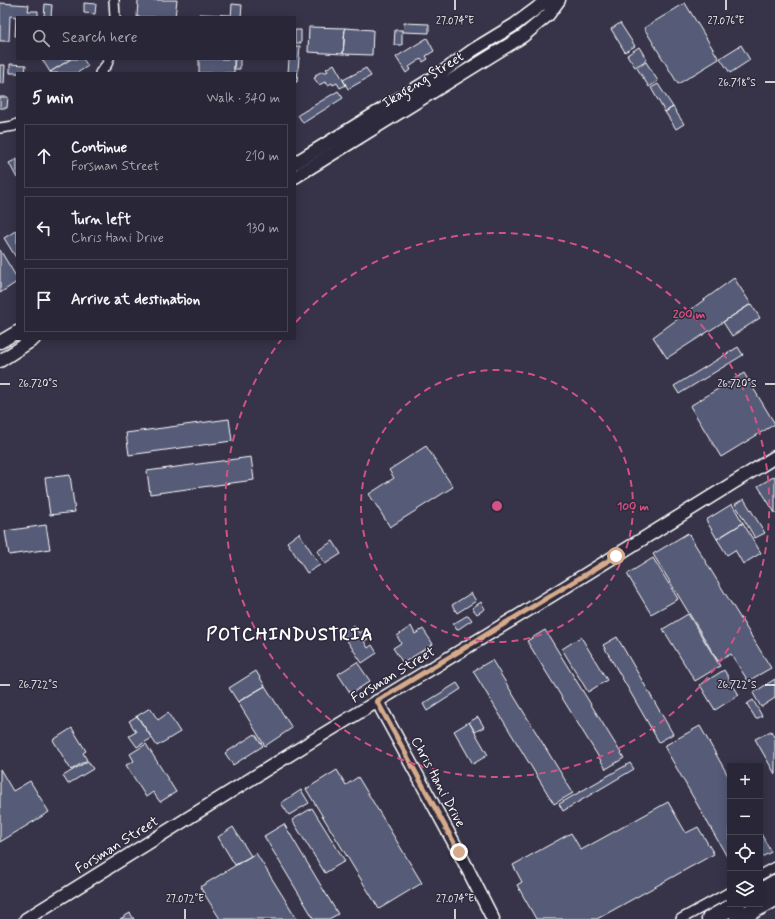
<!DOCTYPE html>
<html lang="en">
<head>
<meta charset="utf-8">
<style>
	body { margin:0; font-family:Mynerve,sans-serif; background:#353342; color:#f1f3f6 }
	.controls { position:absolute; right:12px; bottom:12px; display:grid; overflow:hidden; border-radius:0px; box-shadow:0 2px 10px #0003 }
	.controls button { width:36px; height:36px; display:grid; place-items:center; padding:0; border:0; border-bottom:1px solid #454452; background:#292737; color:#f1f3f6; font:20px sans-serif }
	.stop { position:absolute; width:12px; height:12px; margin:-9px; border:3px solid #d6ab8b; border-radius:50%; background:#fff }
	.stop.end { background:#d6ab8b; border-color:#fff; box-shadow:0 1px 4px #0008 }
	.list { margin:0; padding:0; list-style:none }
	h2 { display:flex; justify-content:space-between; align-items:center; height:52px; margin:0; padding:0 16px; font-size:17px }
	h2 small { font-size:13px; font-weight:400; color:#a5a5ad }
	.list li { display:grid; grid-template-columns:26px 1fr auto; gap:12px; align-items:center; box-sizing:border-box; height:64px; margin:0 8px 8px; padding:0 8px; border:1px solid #454452; border-radius:0px }
	.list b { display:block; font-size:15px; white-space:nowrap }
	.list p { margin:0; font-size:13px; white-space:nowrap; color:#a5a5ad }
	.list em { font-size:13px; font-style:normal; color:#a5a5ad }
	.icon { flex:none; width:22px; height:22px; fill:none; stroke:currentColor; stroke-width:2; stroke-linecap:round; stroke-linejoin:round }
	.map { position:relative; flex:none; width:775px; height:919px; overflow:hidden }
	.search { position:absolute; background:#292737; box-shadow:0 2px 10px #0003; left:16px; top:16px; width:280px; height:44px; display:flex; align-items:center; gap:10px; box-sizing:border-box; padding:0 14px; border-radius:0px; color:#a5a5ad; font-size:15px }
	.panel { position:absolute; background:#292737; box-shadow:0 2px 10px #0003; left:16px; top:72px; width:280px; height:268px; border-radius:0px }
	.map>svg:first-child { display:block }
	.building { fill:#575c78; stroke:#fff }
	.lines { fill:none; stroke-linecap:round; stroke-linejoin:round }
	.minor-casing { stroke:#fff; stroke-width:12 }
	.tertiary-casing { stroke:#fff; stroke-width:15 }
	.trunk-casing { stroke:#fff; stroke-width:19 }
	.minor { stroke:#2f2a3d; stroke-width:9 }
	.tertiary { stroke:#2f2a3d; stroke-width:12 }
	.trunk { stroke:#2f2a3d; stroke-width:16 }
	.route { stroke:#d6ab8b; stroke-width:5 }
	.ticks { fill:none; stroke:#fff; stroke-width:1.5 }
	.ring { fill:none; stroke:#d15284; stroke-width:2; stroke-dasharray:7 5 }
	.labels { text-anchor:middle; dominant-baseline:central; stroke-width:3; stroke-linejoin:round; paint-order:stroke }
	.street-label { font-size:14px; fill:#fff; stroke:#2f2a3d }
	.district-label { font-size:18px; font-weight:bold; letter-spacing:1px; fill:#fff; stroke:#2f2a3d }
	.ticks-label { font-size:10px; text-anchor:middle; fill:#fff; stroke:#2f2a3d; stroke-width:3; stroke-linejoin:round; paint-order:stroke }
	.centre { fill:#d15284; stroke:#2f2a3d; stroke-width:2 }
	.ring-label { font-size:12px; text-anchor:middle; font-weight:bold; fill:#d15284; stroke:#2f2a3d; stroke-width:3; stroke-linejoin:round; paint-order:stroke }
</style>
</head>
<body>
<div class="map">
<svg width="775" height="919" viewBox="0 0 775 919">
	<rect width="100%" height="100%" fill="#373449"/>
	<filter id="ink" filterUnits="userSpaceOnUse"><feTurbulence type="fractalNoise" baseFrequency=".025" numOctaves="2"/><feDisplacementMap in="SourceGraphic" scale="8" xChannelSelector="R" yChannelSelector="G"/><feConvolveMatrix kernelMatrix="1 2 1 2 8 2 1 2 1" color-interpolation-filters="sRGB"/></filter>
	<g filter="url(#ink)">
		<!-- building -->
		<path class="building" d="M 138,0 L 177,0 L 175,17 L 137,17 Z
			M 0,3 L 29,5 L 28,11 L 38,11 L 38,17 L 17,17 L 17,36 L 15,36 L 16,17 L 10,16 L 9,41 L 0,41 Z
			M 84,3 L 96,4 L 95,14 L 84,13 Z
			M 685,3 L 719,59 L 678,84 L 644,28 Z
			M 45,4 L 52,5 L 51,17 L 44,17 Z
			M 232,4 L 242,5 L 241,17 L 231,17 Z
			M 199,14 L 230,15 L 230,17 L 199,17 Z
			M 404,23 L 429,24 L 429,33 L 403,32 Z
			M 620,23 L 635,46 L 625,52 L 611,29 Z
			M 309,27 L 345,28 L 343,54 L 308,52 Z
			M 345,28 L 373,30 L 372,55 L 343,54 Z
			M 295,30 L 301,30 L 301,43 L 295,43 Z
			M 395,30 L 402,30 L 402,45 L 394,45 Z
			M 427,38 L 434,51 L 426,56 L 428,59 L 423,62 L 421,59 L 409,67 L 411,69 L 406,73 L 396,57 Z
			M 741,45 L 750,60 L 730,73 L 720,58 Z
			M 295,46 L 300,46 L 297,82 L 295,82 L 295,73 L 288,73 L 289,59 L 295,59 Z
			M 639,47 L 647,60 L 635,67 L 627,55 Z
			M 42,59 L 71,59 L 50,72 Z
			M 71,59 L 83,59 L 88,66 L 77,73 L 51,73 L 50,72 Z
			M 199,59 L 234,59 L 234,73 L 199,73 Z
			M 235,59 L 240,59 L 240,69 L 234,69 Z
			M 646,62 L 658,81 L 649,87 L 637,68 Z
			M 10,64 L 26,65 L 25,73 L 10,73 Z
			M 334,64 L 346,85 L 340,88 L 337,83 L 333,85 L 332,83 L 328,85 L 325,82 L 319,85 L 314,78 L 316,77 L 315,75 L 323,71 L 324,73 L 328,71 L 326,69 Z
			M 0,65 L 5,65 L 4,84 L 0,83 Z
			M 366,68 L 371,76 L 348,89 L 343,80 Z
			M 658,84 L 673,107 L 665,112 L 651,88 Z
			M 338,91 L 343,98 L 303,123 L 298,115 Z
			M 0,97 L 8,97 L 7,108 L 0,108 Z
			M 673,107 L 684,124 L 676,129 L 665,112 Z
			M 17,159 L 17,178 L 9,163 Z
			M 17,230 L 17,259 L 4,238 Z
			M 0,250 L 17,278 L 17,282 L 0,293 Z
			M 734,278 L 751,304 L 667,358 L 653,337 Z
			M 751,304 L 760,318 L 732,336 L 723,322 Z
			M 738,347 L 743,355 L 679,394 L 674,386 Z
			M 744,373 L 775,424 L 721,457 L 690,406 Z
			M 229,419 L 232,441 L 129,455 L 126,433 Z
			M 426,446 L 453,487 L 390,527 L 369,494 L 394,478 L 389,470 Z
			M 251,457 L 254,480 L 150,494 L 147,471 Z
			M 70,475 L 75,512 L 50,515 L 45,478 Z
			M 775,476 L 775,513 L 758,486 Z
			M 744,499 L 765,533 L 755,538 L 735,504 Z
			M 732,504 L 743,523 L 717,539 L 706,520 Z
			M 743,523 L 761,553 L 743,564 L 735,550 L 727,555 L 717,539 Z
			M 46,525 L 50,549 L 9,555 L 5,531 Z
			M 299,533 L 320,565 L 307,573 L 287,542 Z
			M 688,533 L 771,668 L 748,681 L 731,654 L 718,661 L 653,554 Z
			M 333,541 L 341,554 L 325,564 L 317,551 Z
			M 653,558 L 678,599 L 651,614 L 627,574 Z
			M 471,593 L 476,601 L 457,613 L 452,605 Z
			M 481,602 L 485,609 L 477,614 L 472,608 Z
			M 688,614 L 720,666 L 695,681 L 663,629 Z
			M 468,615 L 472,620 L 457,630 L 453,624 Z
			M 354,625 L 359,633 L 362,631 L 368,639 L 364,641 L 368,648 L 372,645 L 377,653 L 362,663 L 342,633 Z
			M 411,626 L 415,634 L 423,629 L 433,644 L 403,663 L 393,648 L 401,643 L 397,636 Z
			M 545,630 L 624,758 L 606,769 L 527,641 Z
			M 581,637 L 607,680 L 588,692 L 562,649 Z
			M 617,637 L 673,734 L 659,742 L 603,645 Z
			M 492,660 L 573,793 L 554,804 L 473,671 Z
			M 357,662 L 370,681 L 351,694 L 338,674 Z
			M 724,670 L 739,695 L 715,710 L 700,685 Z
			M 256,671 L 265,686 L 238,702 L 229,688 Z
			M 775,679 L 775,698 L 761,707 L 753,693 Z
			M 457,683 L 461,689 L 427,711 L 423,704 Z
			M 265,686 L 292,728 L 265,746 L 238,702 Z
			M 753,700 L 762,716 L 756,719 L 747,704 Z
			M 150,708 L 158,720 L 168,713 L 180,732 L 157,746 L 137,716 Z
			M 137,716 L 152,738 L 137,747 L 129,736 L 136,732 L 129,721 Z
			M 478,717 L 484,727 L 475,732 L 469,722 Z
			M 469,722 L 488,755 L 473,764 L 454,731 Z
			M 700,726 L 730,779 L 730,862 L 664,746 Z
			M 72,728 L 86,751 L 83,753 L 87,760 L 71,770 L 53,740 Z
			M 771,731 L 775,739 L 775,774 L 755,739 Z
			M 255,734 L 263,746 L 233,765 L 225,753 Z
			M 146,744 L 176,792 L 160,802 L 153,792 L 146,797 L 126,765 L 134,761 L 130,754 Z
			M 88,761 L 93,769 L 68,784 L 63,776 Z
			M 630,763 L 634,769 L 563,811 L 559,804 Z
			M 0,769 L 13,791 L 30,781 L 49,812 L 0,842 Z
			M 337,770 L 346,785 L 358,777 L 422,883 L 379,909 L 306,789 Z
			M 301,790 L 309,803 L 289,815 L 281,803 Z
			M 668,802 L 686,833 L 698,827 L 714,854 L 597,919 L 536,919 L 517,885 L 522,882 L 513,865 L 571,833 L 581,850 Z
			M 312,808 L 345,861 L 325,873 L 292,820 Z
			M 284,824 L 338,914 L 329,919 L 314,919 L 264,836 Z
			M 233,827 L 251,856 L 235,865 L 218,837 Z
			M 760,832 L 771,852 L 760,858 Z
			M 256,853 L 297,919 L 220,919 L 200,887 Z
			M 130,913 L 134,919 L 120,919 Z"/>
		<g class="lines">
			<defs>
				<path id="minor" d="M 114,0 L 115,17
					M 100,73 L 107,64 L 109,59
					M 0,128 L 14,126 L 17,124
					M 760,875 L 775,867
					M 681,919 L 730,892"/>
				<path id="tertiary" d="M 295,163 L 441,73 L 473,50 L 514,25 L 537,8 L 546,0
					M 295,177 L 523,36 L 548,15 L 559,0
					M 0,342 L 17,332
					M 0,361 L 34,339
					M 377,701 L 459,852 L 493,919
					M 26,919 L 307,744 L 528,610 L 775,457"/>
				<path id="trunk" d="M 760,892 L 775,883
					M 710,919 L 737,904
					M 738,919 L 775,898"/>
			</defs>
			<!-- minor casing -->
			<use href="#minor" class="minor-casing"/>
			<!-- tertiary casing -->
			<use href="#tertiary" class="tertiary-casing"/>
			<!-- trunk casing -->
			<use href="#trunk" class="trunk-casing"/>
			<!-- minor -->
			<use href="#minor" class="minor"/>
			<!-- tertiary -->
			<use href="#tertiary" class="tertiary"/>
			<!-- trunk -->
			<use href="#trunk" class="trunk"/>
		</g>
	</g>
	<g class="lines" filter="url(#ink)">
		<!-- route -->
		<path class="route" d="M 459,852 L 377,701 L 616,556"/>
	</g>
	<!-- ticks -->
	<path class="ticks" d="M 455,0 L 455,10M 726,0 L 726,10M 765,82 L 775,82M 0,384 L 10,384M 765,384 L 775,384M 0,685 L 10,685M 765,685 L 775,685M 185,909 L 185,919M 455,909 L 455,919"/>
	<!-- distance rings -->
	<g class="ring">
		<circle cx="497" cy="506" r="136"/>
		<path d="M296 322A272 272 0 1 1 281 340"/>
	</g>
	<g class="labels">
		<!-- street labels -->
		<g class="street-label">
			<text transform="translate(423 80) rotate(-32)">Ikageng Street</text>
			<text transform="translate(393 675) rotate(-31)">Forsman Street</text>
			<text transform="translate(438 782) rotate(62)">Chris Hani Drive</text>
			<text transform="translate(117 845) rotate(-32)">Forsman Street</text>
		</g>
		<!-- district labels -->
		<g class="district-label">
			<text x="290" y="635">POTCHINDUSTRIA</text>
		</g>
	</g>
	<g class="ticks-label">
		<text x="455" y="24">27.074°E</text>
		<text x="726" y="24">27.076°E</text>
		<text x="737" y="86">26.718°S</text>
		<text x="38" y="387">26.720°S</text>
		<text x="737" y="387">26.720°S</text>
		<text x="38" y="688">26.722°S</text>
		<text x="737" y="688">26.722°S</text>
		<text x="185" y="902">27.072°E</text>
		<text x="455" y="902">27.074°E</text>
	</g>
	<circle cx="497" cy="506" r="6" class="centre"/>
	<g class="ring-label">
		<text x="689" y="318">200 m</text>
		<text x="633" y="510">100 m</text>
	</g>
</svg>
<div class="controls">
<button>+</button>
<button>−</button>
<button><svg class="icon" aria-label="locate" viewBox="0 0 24 24"><circle cx="12" cy="12" r="6"/><path d="M12 2v4M12 18v4M2 12h4M18 12h4"/></svg></button>
<button><svg class="icon" aria-label="layers" viewBox="0 0 24 24"><path d="M12 4l9 5-9 5-9-5zM3 14l9 5 9-5"/></svg></button>
</div>
<div class="stop" style="left:616px;top:556px"></div>
<div class="stop end" style="left:459px;top:852px"></div>
<div class="search"><svg class="icon" aria-label="search" viewBox="0 0 24 24"><circle cx="10" cy="10" r="6"/><path d="M15 15l6 6"/></svg>Search here</div>
<section class="panel">
<h2>5 min<small>Walk · 340 m</small></h2>
<ul class="list">
<li><svg class="icon" aria-label="ahead" viewBox="0 0 24 24"><path d="M12 20V5M6 11l6-6 6 6"/></svg><div><b>Continue</b><p>Forsman Street</p></div><em>210 m</em></li>
<li><svg class="icon" aria-label="left" viewBox="0 0 24 24"><path d="M17 20v-9H6M10 6l-5 5 5 5"/></svg><div><b>Turn left</b><p>Chris Hani Drive</p></div><em>130 m</em></li>
<li><svg class="icon" aria-label="arrive" viewBox="0 0 24 24"><path d="M6 21V4h12l-3 4 3 4H6"/></svg><div><b>Arrive at destination</b></div></li>
</ul>
</section>
</div>
</body>
</html>
